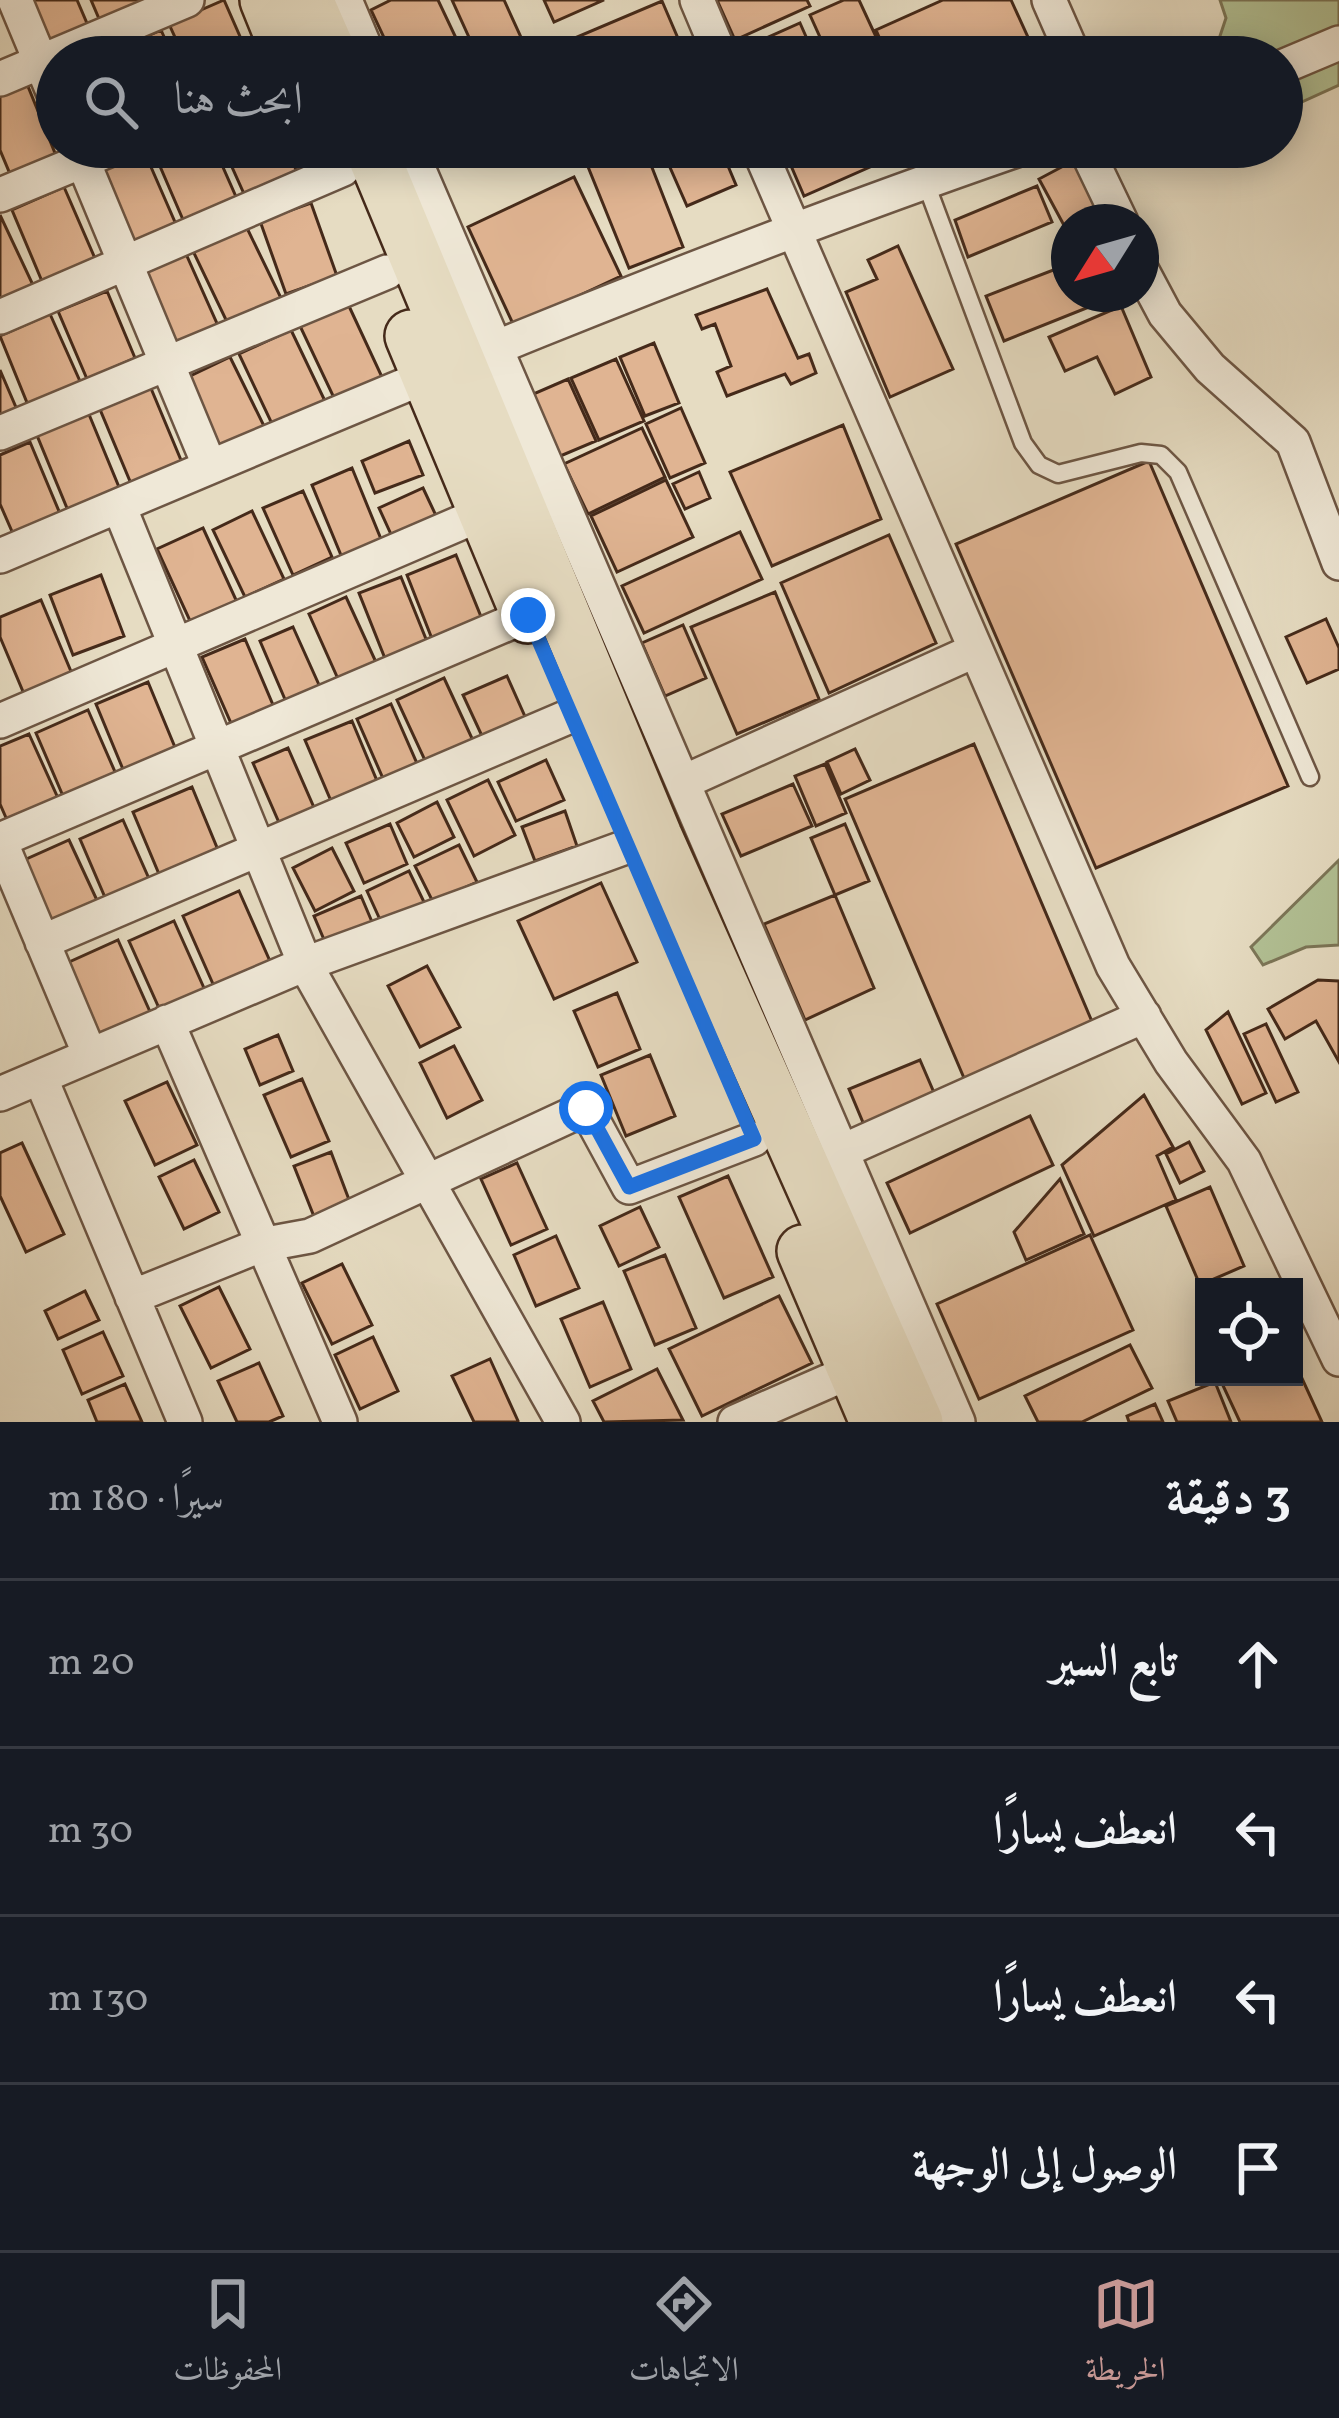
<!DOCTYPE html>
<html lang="ar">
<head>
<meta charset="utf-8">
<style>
	body { margin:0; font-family:Vollkorn,Amiri,serif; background:#242831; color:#f1f3f6; direction:rtl }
	.controls { position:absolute; right:36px; bottom:36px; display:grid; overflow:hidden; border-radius:0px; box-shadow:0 6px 30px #0003 }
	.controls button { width:108px; height:108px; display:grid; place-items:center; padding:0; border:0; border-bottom:3px solid #363941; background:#171b24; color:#f1f3f6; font:60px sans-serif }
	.compass { position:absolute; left:1051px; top:204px; width:108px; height:108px; border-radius:50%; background:#171b24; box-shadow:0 6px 30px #0003; rotate:233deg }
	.stop { position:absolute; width:36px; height:36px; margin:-27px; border:9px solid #1a73e8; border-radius:50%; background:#fff }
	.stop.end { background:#1a73e8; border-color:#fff; box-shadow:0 3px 12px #0008 }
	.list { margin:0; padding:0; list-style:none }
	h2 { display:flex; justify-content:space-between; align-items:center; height:156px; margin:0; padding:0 48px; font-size:51px }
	h2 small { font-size:39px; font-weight:400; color:#9ea1a6 }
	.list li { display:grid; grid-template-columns:78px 1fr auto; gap:36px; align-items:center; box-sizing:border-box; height:168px; padding:0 48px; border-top:3px solid #363941 }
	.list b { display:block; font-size:45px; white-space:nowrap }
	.list em { font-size:39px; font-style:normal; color:#9ea1a6 }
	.icon { flex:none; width:66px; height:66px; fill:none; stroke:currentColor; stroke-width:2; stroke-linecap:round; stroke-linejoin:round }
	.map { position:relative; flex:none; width:1339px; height:1422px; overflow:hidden; direction:ltr }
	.search { position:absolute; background:#171b24; box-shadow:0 6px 30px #0003; left:36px; right:36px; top:36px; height:132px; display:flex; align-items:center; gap:30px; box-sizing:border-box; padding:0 42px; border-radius:66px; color:#9ea1a6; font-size:45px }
	.sheet { height:828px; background:#171b24 }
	nav { display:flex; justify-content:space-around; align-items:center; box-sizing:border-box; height:168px; border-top:3px solid #363941; background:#171b24; font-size:33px; color:#9ea1a6 }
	nav a { display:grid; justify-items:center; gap:6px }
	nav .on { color:#c59692 }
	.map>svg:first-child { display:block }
	.green { fill:#b2c195; stroke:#7c7658; stroke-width:3 }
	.building { fill:#e0b492; stroke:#452a1a; stroke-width:3 }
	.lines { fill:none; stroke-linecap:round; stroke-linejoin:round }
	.service-casing { stroke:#6d5644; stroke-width:21 }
	.minor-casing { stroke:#6d5644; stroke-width:38 }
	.primary-casing { stroke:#452a1a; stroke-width:56 }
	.service { stroke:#efe8d7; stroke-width:16 }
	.minor { stroke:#efe8d7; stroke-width:33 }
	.primary { stroke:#e6dcc2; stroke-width:51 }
	.route { stroke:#1a73e8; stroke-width:15 }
</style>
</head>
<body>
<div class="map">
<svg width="1339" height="1422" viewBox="0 0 1339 1422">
	<rect width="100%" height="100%" fill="#e6dcc2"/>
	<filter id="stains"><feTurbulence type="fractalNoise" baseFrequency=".00167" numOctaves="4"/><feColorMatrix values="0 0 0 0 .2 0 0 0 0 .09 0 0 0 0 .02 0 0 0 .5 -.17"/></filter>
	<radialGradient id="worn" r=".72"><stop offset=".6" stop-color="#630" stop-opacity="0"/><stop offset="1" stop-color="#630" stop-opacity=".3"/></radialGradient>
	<!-- green -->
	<path class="green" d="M 1220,0 L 1339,0 L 1339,85 L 1282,111 L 1282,57 L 1213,57 L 1226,18 Z
		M 1339,860 L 1339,945 L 1306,947 L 1263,965 L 1251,947 Z"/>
	<!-- building -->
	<path class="building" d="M 23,0 L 77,0 L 89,28 L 43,47 Z
		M 91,0 L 150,0 L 100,21 Z
		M 224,0 L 249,57 L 184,57 L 169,24 Z
		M 391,0 L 438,0 L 465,57 L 393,57 L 371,10 Z
		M 452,0 L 504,0 L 530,57 L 478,57 Z
		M 544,0 L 604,0 L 554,22 Z
		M 717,0 L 807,0 L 810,6 L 735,40 Z
		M 844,0 L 859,0 L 878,41 L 843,57 L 829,57 L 810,15 Z
		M 943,0 L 1011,0 L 1037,57 L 888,57 L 876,30 Z
		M 662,1 L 686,57 L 555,57 L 551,48 Z
		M 800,23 L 815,57 L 742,57 L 739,50 Z
		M 161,30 L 173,57 L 100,57 L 100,56 Z
		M 27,84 L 59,163 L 13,181 L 0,150 L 0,95 Z
		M 160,147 L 214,147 L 237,199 L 184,222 L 153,150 Z
		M 223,147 L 286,147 L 297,172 L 245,196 Z
		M 580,147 L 644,147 L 683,247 L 629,268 Z
		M 661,147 L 720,147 L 736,185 L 687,206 Z
		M 783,147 L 882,147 L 888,159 L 804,196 Z
		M 144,151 L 178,229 L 132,249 L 98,171 Z
		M 1073,161 L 1099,211 L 1069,222 L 1066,229 L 1039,179 Z
		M 574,177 L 621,276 L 514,326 L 468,227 Z
		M 1037,186 L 1052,222 L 968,257 L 955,220 Z
		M 64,187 L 97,263 L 44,286 L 12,210 Z
		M 311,203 L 337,276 L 286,294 L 260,221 Z
		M 0,215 L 33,285 L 0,301 Z
		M 246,226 L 281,298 L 228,324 L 193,251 Z
		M 898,246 L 953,369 L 890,397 L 846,292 L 877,279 L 868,260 Z
		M 186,254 L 219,328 L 171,349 L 138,275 Z
		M 1069,264 L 1069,294 L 1119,295 L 1004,341 L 986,296 Z
		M 767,289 L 798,358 L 809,354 L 816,373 L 791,384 L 785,374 L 727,396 L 717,372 L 731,366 L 715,324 L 702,329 L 696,315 Z
		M 107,291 L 135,358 L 87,379 L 58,311 Z
		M 348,304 L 382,377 L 335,400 L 300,326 Z
		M 1121,306 L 1151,377 L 1115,394 L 1097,357 L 1065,371 L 1049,337 Z
		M 50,314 L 83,388 L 30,410 L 0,336 Z
		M 291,330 L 325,401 L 273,426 L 239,354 Z
		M 654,343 L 679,403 L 645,416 L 620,357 Z
		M 230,357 L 265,428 L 219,450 L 184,379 Z
		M 616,359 L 644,421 L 599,440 L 571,378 Z
		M 0,370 L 18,412 L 0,420 Z
		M 568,379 L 596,441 L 558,457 L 531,395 Z
		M 150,386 L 183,465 L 132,486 L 99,407 Z
		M 681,408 L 705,463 L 670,478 L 646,424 Z
		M 88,412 L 121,492 L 69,513 L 36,433 Z
		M 843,425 L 881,519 L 772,566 L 730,472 Z
		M 642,428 L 665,477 L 588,514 L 564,464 Z
		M 409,441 L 423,475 L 375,493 L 362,461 Z
		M 30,442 L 61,516 L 14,536 L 0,504 L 0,455 Z
		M 1149,461 L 1288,786 L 1096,868 L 956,544 Z
		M 352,468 L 383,544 L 343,560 L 312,485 Z
		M 699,472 L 710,498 L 685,509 L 673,484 Z
		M 666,480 L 693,537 L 617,572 L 591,516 Z
		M 423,488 L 439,522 L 395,543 L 379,508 Z
		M 303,491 L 332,557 L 293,575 L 263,508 Z
		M 252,511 L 284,579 L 245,597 L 213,530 Z
		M 203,528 L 237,602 L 191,623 L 157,549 Z
		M 740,532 L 762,579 L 644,633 L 622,586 Z
		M 889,535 L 936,643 L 829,693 L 781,583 Z
		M 456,555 L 486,629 L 436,649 L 407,575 Z
		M 101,575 L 124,636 L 73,655 L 50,595 Z
		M 401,577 L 430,649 L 388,666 L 359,593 Z
		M 775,592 L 819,699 L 737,734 L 691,627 Z
		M 346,597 L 381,673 L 343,690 L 309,614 Z
		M 41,600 L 75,681 L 27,701 L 0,637 L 0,617 Z
		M 1326,619 L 1339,648 L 1339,669 L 1307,683 L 1286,637 Z
		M 683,625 L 706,678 L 665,696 L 642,643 Z
		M 293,627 L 324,696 L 290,711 L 260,641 Z
		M 245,639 L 276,712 L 234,730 L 202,657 Z
		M 507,676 L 531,730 L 488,749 L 463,695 Z
		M 444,678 L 476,747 L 429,769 L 397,700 Z
		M 148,682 L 179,757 L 127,779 L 96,704 Z
		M 391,704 L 419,768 L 385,783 L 357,719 Z
		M 88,710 L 119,781 L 66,803 L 36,733 Z
		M 352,721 L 380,788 L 334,808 L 305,740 Z
		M 29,734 L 62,807 L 11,829 L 0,804 L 0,746 Z
		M 974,744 L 1096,1031 L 967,1085 L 845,799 Z
		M 288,748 L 319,819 L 284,834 L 253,763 Z
		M 855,749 L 870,780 L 841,794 L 827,762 Z
		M 546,760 L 564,800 L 516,821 L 498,782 Z
		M 825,764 L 846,813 L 816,826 L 795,776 Z
		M 488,780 L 515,835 L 474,856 L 447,800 Z
		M 793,784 L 812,826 L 741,856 L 722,814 Z
		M 192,787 L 218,850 L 159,874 L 133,812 Z
		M 437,802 L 454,837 L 414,857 L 397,823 Z
		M 565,811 L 577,846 L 535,861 L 522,827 Z
		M 123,820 L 154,890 L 110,909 L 80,839 Z
		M 390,824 L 407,864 L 364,883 L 346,843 Z
		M 845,824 L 869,881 L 835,895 L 811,838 Z
		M 69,840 L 102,911 L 55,933 L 22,861 Z
		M 459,845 L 477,882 L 433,902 L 415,866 Z
		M 332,848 L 354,891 L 315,911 L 293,868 Z
		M 409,871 L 425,904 L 382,924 L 367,891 Z
		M 601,883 L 637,962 L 554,999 L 518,921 Z
		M 239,891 L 273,968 L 217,993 L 183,916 Z
		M 835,895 L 874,988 L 805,1020 L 764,924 Z
		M 361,896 L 375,929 L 328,949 L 314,916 Z
		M 174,921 L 208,997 L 163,1017 L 129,941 Z
		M 118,940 L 151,1014 L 99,1037 L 67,963 Z
		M 427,966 L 460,1027 L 420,1047 L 388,986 Z
		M 1318,980 L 1339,981 L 1339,1062 L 1316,1021 L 1285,1039 L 1268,1009 Z
		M 617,993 L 640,1049 L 598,1067 L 574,1011 Z
		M 1228,1012 L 1266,1093 L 1242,1104 L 1206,1030 Z
		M 1266,1024 L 1298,1092 L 1276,1102 L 1244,1034 Z
		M 278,1035 L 293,1071 L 260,1085 L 245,1049 Z
		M 454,1046 L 482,1100 L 447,1118 L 420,1063 Z
		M 650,1055 L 675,1116 L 626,1136 L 601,1075 Z
		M 920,1060 L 938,1102 L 867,1132 L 849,1089 Z
		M 302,1079 L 329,1141 L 291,1157 L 264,1095 Z
		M 167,1082 L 197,1145 L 155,1165 L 125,1101 Z
		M 1144,1095 L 1173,1147 L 1157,1156 L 1176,1200 L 1094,1236 L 1062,1165 Z
		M 1030,1116 L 1053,1165 L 910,1233 L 887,1183 Z
		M 1189,1142 L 1204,1171 L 1180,1183 L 1166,1154 Z
		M 22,1143 L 64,1234 L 26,1252 L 0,1196 L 0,1153 Z
		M 331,1152 L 351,1205 L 315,1219 L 294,1166 Z
		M 194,1160 L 219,1212 L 184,1229 L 159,1177 Z
		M 517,1163 L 547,1229 L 511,1245 L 481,1179 Z
		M 728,1176 L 773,1277 L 724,1298 L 679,1197 Z
		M 1060,1179 L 1084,1234 L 1026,1260 L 1014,1232 Z
		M 1210,1187 L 1244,1266 L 1200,1285 L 1166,1206 Z
		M 640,1207 L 659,1247 L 619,1266 L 600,1226 Z
		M 1090,1235 L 1133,1330 L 979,1399 L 937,1304 Z
		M 556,1236 L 579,1288 L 536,1306 L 514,1255 Z
		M 665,1255 L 696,1328 L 655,1345 L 624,1271 Z
		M 342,1264 L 372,1325 L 332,1344 L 302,1283 Z
		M 219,1287 L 250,1349 L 211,1368 L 180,1306 Z
		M 85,1291 L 99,1320 L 58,1339 L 45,1311 Z
		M 779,1296 L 812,1363 L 702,1416 L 669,1349 Z
		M 603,1302 L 631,1369 L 590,1387 L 561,1319 Z
		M 103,1332 L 123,1376 L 82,1394 L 63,1350 Z
		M 373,1337 L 398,1391 L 360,1409 L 335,1355 Z
		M 1130,1345 L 1152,1388 L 1082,1422 L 1038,1422 L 1025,1396 Z
		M 490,1359 L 518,1421 L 517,1422 L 474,1422 L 452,1376 Z
		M 1294,1361 L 1322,1422 L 1240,1422 L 1219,1377 L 1294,1377 Z
		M 259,1363 L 283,1416 L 269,1422 L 237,1422 L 218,1381 Z
		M 657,1369 L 683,1420 L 604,1422 L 593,1401 Z
		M 1215,1382 L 1231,1422 L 1177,1422 L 1168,1401 Z
		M 125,1384 L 142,1422 L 97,1422 L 88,1400 Z
		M 1155,1404 L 1163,1422 L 1129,1422 L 1127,1416 Z"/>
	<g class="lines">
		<defs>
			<path id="service" d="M 925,181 L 1023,443 L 1039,465 L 1058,474 L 1141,453 L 1161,455 L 1178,472 L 1310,777"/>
			<path id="minor" d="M 15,0 L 57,101
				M 345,0 L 369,57
				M 697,0 L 721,57
				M 1049,0 L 1074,57
				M 1282,67 L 1339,43
				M 0,79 L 187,0
				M 77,147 L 210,467
				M 409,147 L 958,1422
				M 758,147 L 1113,966 L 1171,1062 L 1244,1161 L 1339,1359
				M 1085,147 L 1121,222
				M 0,195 L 116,147
				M 1141,269 L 1165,314 L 1210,368 L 1293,442 L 1339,563
				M 0,317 L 343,169
				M 0,433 L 387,272
				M 119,506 L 305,964 L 563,1422
				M 0,556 C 339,412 676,267 1025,147
				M 0,721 L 481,514
				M 686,781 L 976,650
				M 0,840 L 528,615
				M 0,841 L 90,1055
				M 42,942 L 570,716
				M 167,1022 L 340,1422
				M 40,1077 L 185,1422
				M 0,1094 L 305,964 L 656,836
				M 845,1150 L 1144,1016
				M 132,1297 L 261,1245 L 310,1236 L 586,1108 L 629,1187 L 754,1139
				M 735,1422 L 854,1370"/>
			<path id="primary" d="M 266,0 L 289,57
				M 307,0 L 332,57
				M 370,147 L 656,836 L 917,1422
				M 411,336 L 528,617
				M 803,1251 L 876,1422"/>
		</defs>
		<!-- service casing -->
		<use href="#service" class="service-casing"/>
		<!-- minor casing -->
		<use href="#minor" class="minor-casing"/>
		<!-- primary casing -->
		<use href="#primary" class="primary-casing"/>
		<!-- service -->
		<use href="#service" class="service"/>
		<!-- minor -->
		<use href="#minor" class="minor"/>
		<!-- primary -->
		<use href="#primary" class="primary"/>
	</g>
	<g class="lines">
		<!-- route -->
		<path class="route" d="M 528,615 L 754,1139 L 629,1187 L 586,1108"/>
	</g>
	<rect width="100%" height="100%" filter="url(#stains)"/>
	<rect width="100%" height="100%" fill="url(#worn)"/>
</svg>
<div class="controls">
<button><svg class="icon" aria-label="locate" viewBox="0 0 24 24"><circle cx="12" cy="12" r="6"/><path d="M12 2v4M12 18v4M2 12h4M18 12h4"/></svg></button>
</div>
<svg class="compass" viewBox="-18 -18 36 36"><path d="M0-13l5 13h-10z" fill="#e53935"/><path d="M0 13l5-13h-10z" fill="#9ea1a6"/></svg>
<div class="stop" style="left:586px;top:1108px"></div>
<div class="stop end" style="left:528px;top:615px"></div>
<div class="search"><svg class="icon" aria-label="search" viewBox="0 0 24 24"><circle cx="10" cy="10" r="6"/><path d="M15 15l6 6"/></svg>ابحث هنا</div>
</div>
<section class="sheet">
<h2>3 دقيقة<small>سيرًا · 180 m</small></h2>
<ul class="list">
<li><svg class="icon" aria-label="ahead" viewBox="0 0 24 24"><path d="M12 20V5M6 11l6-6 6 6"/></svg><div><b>تابع السير</b></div><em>20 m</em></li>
<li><svg class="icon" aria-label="left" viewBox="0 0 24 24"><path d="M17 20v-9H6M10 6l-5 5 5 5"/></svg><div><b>انعطف يسارًا</b></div><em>30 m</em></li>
<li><svg class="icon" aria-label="left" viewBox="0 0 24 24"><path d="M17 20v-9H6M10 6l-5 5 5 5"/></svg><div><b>انعطف يسارًا</b></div><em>130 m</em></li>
<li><svg class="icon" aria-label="arrive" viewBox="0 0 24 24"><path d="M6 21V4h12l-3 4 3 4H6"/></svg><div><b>الوصول إلى الوجهة</b></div></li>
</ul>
</section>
<nav>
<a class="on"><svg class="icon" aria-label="map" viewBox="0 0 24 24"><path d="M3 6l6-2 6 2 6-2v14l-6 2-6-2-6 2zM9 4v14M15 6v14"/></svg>الخريطة</a>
<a><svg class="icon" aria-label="directions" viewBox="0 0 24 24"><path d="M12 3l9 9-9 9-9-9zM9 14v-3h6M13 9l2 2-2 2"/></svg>الاتجاهات</a>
<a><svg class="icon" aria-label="saved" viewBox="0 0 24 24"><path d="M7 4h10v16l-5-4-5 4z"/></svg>المحفوظات</a>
</nav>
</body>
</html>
